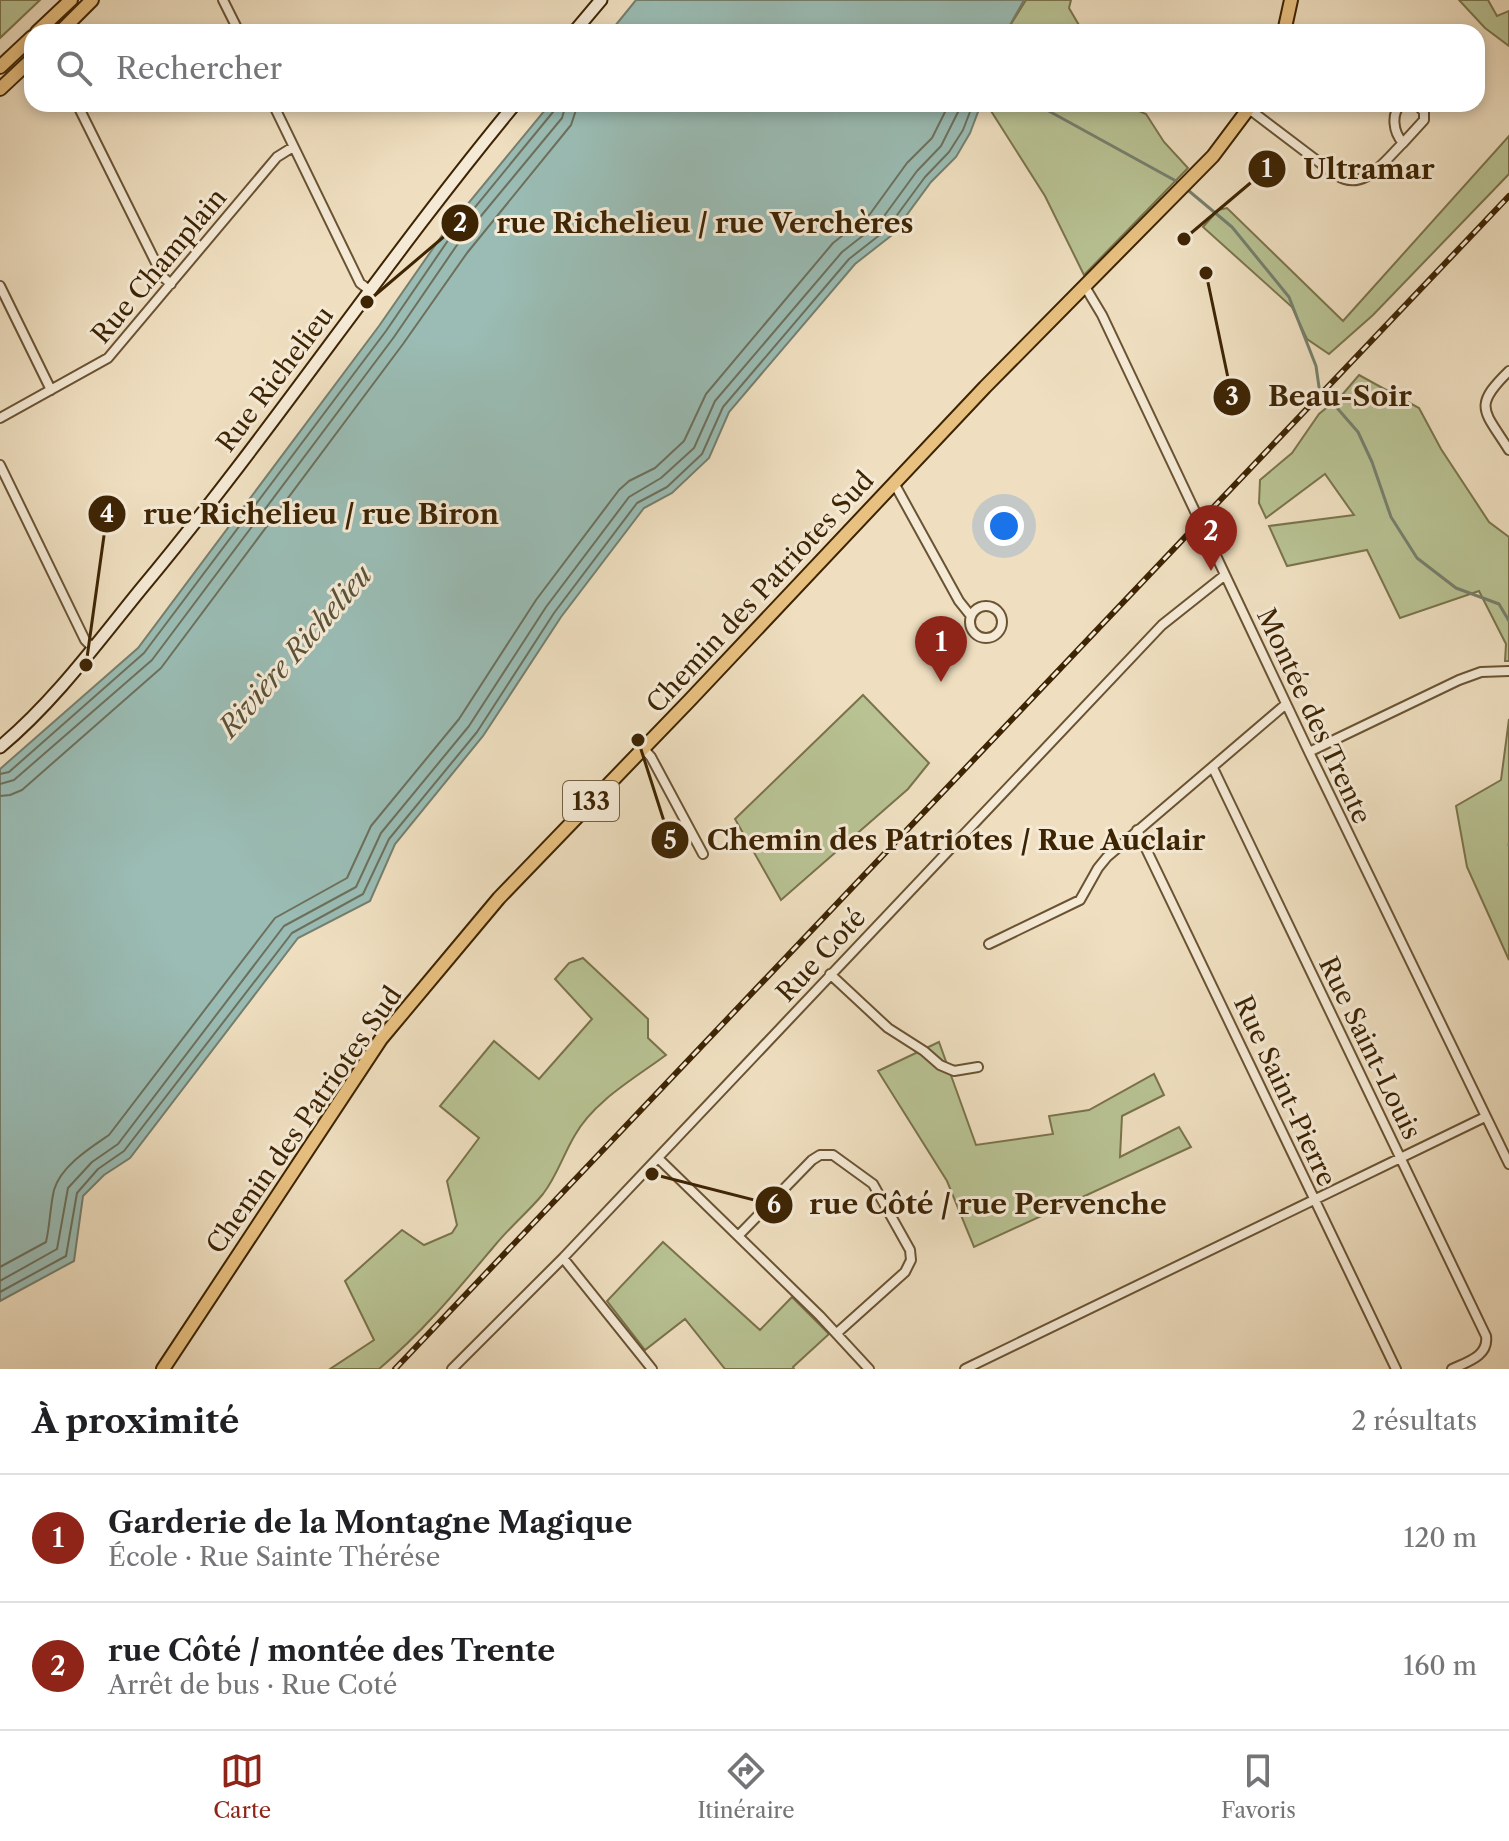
<!DOCTYPE html>
<html lang="fr">
<head>
<meta charset="utf-8">
<style>
	body { margin:0; font-family:"Libre Caslon Text",serif; background:#f6f6f6; color:#202124 }
	.you { position:absolute; left:1004px; top:526px; width:28px; height:28px; margin:-20px; border:6px solid #fff; border-radius:50%; background:#1a73e8; box-shadow:0 0 0 12px #1a73e833 }
	.badge { display:grid; place-items:center; width:52px; height:52px; border-radius:50%; background:#8f2418; color:#fff; font-size:26px; font-weight:700 }
	.pin { position:absolute; translate:-50% -66px; filter:drop-shadow(0 2px 4px #0008) }
	.pin::after { content:''; position:absolute; top:42px; width:28px; height:24px; background:inherit; clip-path:polygon(0 0,100% 0,50% 100%) }
	.list { margin:0; padding:0; list-style:none }
	h2 { display:flex; justify-content:space-between; align-items:center; height:104px; margin:0; padding:0 32px; font-size:34px }
	h2 small { font-size:26px; font-weight:400; color:#757577 }
	.list li { display:grid; grid-template-columns:52px 1fr auto; gap:24px; align-items:center; box-sizing:border-box; height:128px; padding:0 32px; border-top:2px solid #e0e0e0 }
	.list b { display:block; font-size:30px; white-space:nowrap }
	.list p { margin:0; font-size:26px; white-space:nowrap; color:#757577 }
	.list em { font-size:26px; font-style:normal; color:#757577 }
	.icon { flex:none; width:44px; height:44px; fill:none; stroke:currentColor; stroke-width:2; stroke-linecap:round; stroke-linejoin:round }
	.map { position:relative; flex:none; width:1509px; height:1369px; overflow:hidden }
	.search { position:absolute; background:#fff; box-shadow:0 4px 12px #0003; left:24px; right:24px; top:24px; height:88px; display:flex; align-items:center; gap:20px; box-sizing:border-box; padding:0 28px; border-radius:24px; color:#757577; font-size:30px }
	.sheet { height:360px; background:#fff }
	nav { display:flex; justify-content:space-around; align-items:center; box-sizing:border-box; height:112px; border-top:2px solid #e0e0e0; background:#fff; font-size:22px; color:#757577 }
	nav a { display:grid; justify-items:center; gap:4px }
	nav .on { color:#8f2418 }
	.map>svg:first-child { display:block }
	.green { fill:#b8c293; stroke:#7a734b; stroke-width:2 }
	.water { fill:#9abcb4; stroke:#757f6d; stroke-width:2 }
	.lines { fill:none; stroke-linecap:round; stroke-linejoin:round }
	.shore { stroke:#6c705c; stroke-width:2 }
	.stream { stroke:#757f6d; stroke-width:3 }
	.street-casing { stroke:#6a5332; stroke-width:12 }
	.secondary-casing { stroke:#3d2403; stroke-width:15 }
	.primary-casing { stroke:#3d2403; stroke-width:16 }
	.street { stroke:#f5ead6; stroke-width:8 }
	.secondary { stroke:#f5ead6; stroke-width:11 }
	.primary { stroke:#e8c080; stroke-width:12 }
	.rail-casing { stroke:#3d2403; stroke-width:6 }
	.rail { stroke:#f5ead6; stroke-width:3; stroke-dasharray:9; stroke-linecap:butt }
	.labels { text-anchor:middle; dominant-baseline:central; stroke-width:6; stroke-linejoin:round; paint-order:stroke }
	.shield { fill:#f5ead6; stroke:#745f42; stroke-width:2 }
	.shield-label { font-size:24px; font-weight:bold; fill:#3d2403 }
	.street-label { font-size:26px; fill:#3d2403; stroke:#f5ead6 }
	.water-label { font-size:28px; font-style:italic; fill:#595238; stroke:#f5ead6 }
	.leader { fill:none; stroke:#3d2403; stroke-width:3 }
	.callout-dot { fill:#3d2403; stroke:#f5ead6; stroke-width:3 }
	.mark-label { font-size:24px; text-anchor:middle; font-weight:bold; fill:#fff }
	.callout-label { font-size:28px; text-anchor:middle; font-weight:bold; fill:#3d2403; stroke:#f5ead6; stroke-width:6; stroke-linejoin:round; paint-order:stroke }
</style>
</head>
<body>
<div class="map">
<svg width="1509" height="1369" viewBox="0 0 1509 1369">
	<rect width="100%" height="100%" fill="#efdfc0"/>
	<filter id="stains"><feTurbulence type="fractalNoise" baseFrequency=".0025" numOctaves="4"/><feColorMatrix values="0 0 0 0 .2 0 0 0 0 .09 0 0 0 0 .02 0 0 0 .5 -.17"/></filter>
	<radialGradient id="worn" r=".72"><stop offset=".6" stop-color="#630" stop-opacity="0"/><stop offset="1" stop-color="#630" stop-opacity=".3"/></radialGradient>
	<!-- green -->
	<path class="green" d="M 0,0 L 40,0 L 0,38 Z
		M 1026,0 L 1071,0 L 1069,8 L 1083,32 L 1006,32 Z
		M 1459,0 L 1488,0 L 1497,16 L 1509,11 L 1509,46 L 1485,28 Z
		M 984,104 L 1105,104 L 1132,108 L 1146,114 L 1164,142 L 1188,168 L 1084,275 L 1045,196 L 991,111 Z
		M 1509,136 L 1509,174 L 1373,315 L 1329,354 L 1307,339 L 1292,307 L 1203,227 L 1218,210 L 1227,208 L 1343,321 Z
		M 1359,375 L 1419,408 L 1441,449 L 1489,522 L 1509,537 L 1509,661 L 1505,661 L 1506,644 L 1479,591 L 1400,618 L 1367,550 L 1287,566 L 1269,526 L 1354,515 L 1325,474 L 1266,518 L 1259,503 L 1260,480 L 1292,453 L 1319,414 L 1342,395 Z
		M 863,695 L 929,763 L 908,789 L 781,900 L 735,819 Z
		M 1509,719 L 1509,960 L 1467,867 L 1456,806 L 1501,780 Z
		M 583,958 L 648,1019 L 648,1038 L 666,1055 C 635,1078 594,1101 575,1135 C 563,1155 557,1176 543,1194 C 528,1212 511,1226 496,1244 C 459,1288 424,1331 379,1369 L 330,1369 L 374,1340 L 345,1281 L 402,1230 L 424,1245 L 452,1233 L 457,1225 L 447,1181 L 479,1138 L 440,1106 L 494,1041 L 539,1079 L 592,1019 L 555,979 L 569,963 Z
		M 939,1042 L 976,1145 L 1053,1134 L 1049,1116 L 1089,1110 L 1154,1074 L 1164,1095 L 1122,1116 L 1120,1157 L 1179,1127 L 1191,1147 L 974,1247 L 947,1181 L 878,1071 Z
		M 663,1242 L 760,1330 L 792,1297 L 829,1334 L 793,1367 L 794,1369 L 725,1369 L 685,1319 L 645,1350 L 607,1301 Z"/>
	<!-- water -->
	<path class="water" d="M 636,0 L 1024,0 L 1006,32 L 610,32 Z
		M 550,104 L 981,104 L 970,133 L 956,157 L 931,182 L 892,235 L 855,264 L 729,412 L 709,458 L 672,493 L 644,508 L 561,617 L 483,736 L 395,844 L 370,901 L 298,938 L 130,1158 L 104,1175 L 83,1196 L 74,1261 L 0,1301 L 0,769 L 138,648 L 379,326 L 443,234 Z"/>
	<g class="lines">
		<!-- shore -->
		<path class="shore" d="M 0,774 L 9,772 L 144,653 L 386,331 L 449,239 L 553,112 L 556,104
			M 0,784 L 14,780 L 152,660 L 394,337 L 457,245 L 562,118 L 566,104
			M 0,796 L 10,795 L 22,790 L 161,668 L 403,344 L 467,253 L 571,125 L 578,104
			M 0,1267 L 46,1242 C 50,1225 50,1207 54,1190 C 61,1166 90,1148 109,1135 L 275,918 L 347,878 L 371,826 L 459,719 L 536,600 L 619,490 L 629,481 L 655,468 L 684,441 L 706,394 L 833,243 L 870,214 L 907,163 L 932,138 L 949,104
			M 0,1281 L 57,1249 L 68,1188 L 92,1162 L 118,1144 L 284,926 L 356,887 L 381,833 L 469,726 L 546,607 L 629,497 L 661,478 L 694,448 L 715,401 L 842,252 L 879,223 L 917,171 L 941,146 L 962,104
			M 0,1292 L 66,1256 L 77,1193 L 98,1169 L 124,1151 L 292,933 L 363,894 L 389,839 L 477,732 L 554,613 L 637,503 L 667,487 L 702,454 L 723,407 L 849,259 L 886,230 L 925,177 L 949,152 L 963,130 L 973,104"/>
		<!-- stream -->
		<path class="stream" d="M 1036,104 L 1176,181
			M 1189,191 L 1232,227 L 1289,297 L 1316,366 L 1319,387
			M 1331,401 L 1358,432 L 1372,462 L 1391,517 L 1417,558 L 1456,588 L 1499,604 L 1509,621
			M 1509,844 L 1509,845"/>
		<defs>
			<path id="street" d="M 223,0 L 239,32
				M 77,104 L 163,277 L 171,284
				M 273,104 L 360,283 L 369,290
				M 1401,104 C 1391,114 1393,132 1403,143 L 1424,120 L 1424,112 L 1417,104
				M 1249,109 L 1336,175 C 1364,193 1384,161 1403,143
				M 1084,285 L 1102,315 L 1309,752 L 1509,1164
				M 0,286 L 51,390
				M 1509,371 C 1472,407 1484,410 1509,450
				M 0,418 L 108,358 L 277,157 L 293,147
				M 0,465 L 85,640 L 93,648
				M 894,483 L 959,601 L 971,616
				M970 622a16 16 0 1 1 32 0a16 16 0 1 1-32 0Z
				M 643,748 L 651,757 L 703,854
				M 1309,752 L 1459,680 L 1481,672 L 1509,671
				M 1213,768 L 1486,1336 C 1489,1356 1467,1362 1452,1369
				M 1137,830 L 1396,1369
				M 989,944 L 1080,900 L 1098,868 L 1107,857 L 1286,704
				M 830,974 L 888,1028 L 924,1051 L 940,1065 L 954,1071 L 978,1067
				M 658,1158 L 820,1316 L 869,1369
				M 738,1236 L 812,1160 L 820,1155 L 833,1155 L 873,1184 L 910,1250 L 911,1260 L 905,1272 L 837,1333
				M 563,1258 L 652,1369
				M 452,1369 L 563,1258 L 1162,625 L 1225,575
				M 965,1369 L 1485,1117"/>
			<path id="secondary" d="M 574,32 L 601,0
				M 0,747 C 54,702 97,643 141,589 C 272,432 385,261 515,104"/>
			<path id="primary" d="M 37,32 L 71,0
				M 60,32 L 92,0
				M 1284,32 L 1291,0
				M 0,67 L 32,37
				M 0,89 L 32,59
				M 163,1369 L 381,1039 L 499,898 L 689,701 L 985,387 L 1213,156 L 1252,104"/>
		</defs>
		<!-- street casing -->
		<use href="#street" class="street-casing"/>
		<!-- secondary casing -->
		<use href="#secondary" class="secondary-casing"/>
		<!-- primary casing -->
		<use href="#primary" class="primary-casing"/>
		<!-- street -->
		<use href="#street" class="street"/>
		<!-- secondary -->
		<use href="#secondary" class="secondary"/>
		<!-- primary -->
		<use href="#primary" class="primary"/>
		<defs>
			<path id="rail" d="M 395,1369 L 1509,196"/>
		</defs>
		<!-- rail casing -->
		<use href="#rail" class="rail-casing"/>
		<!-- rail -->
		<use href="#rail" class="rail"/>
	</g>
	<g class="labels">
		<!-- shield labels -->
		<rect class="shield" x="563" y="781" width="56" height="40" rx="6"/>
		<g class="shield-label">
			<text x="591" y="801">133</text>
		</g>
		<!-- street labels -->
		<g class="street-label">
			<text transform="translate(159 266) rotate(-50)">Rue Champlain</text>
			<text transform="translate(275 379) rotate(-53)">Rue Richelieu</text>
			<text transform="translate(760 592) rotate(-47)">Chemin des Patriotes Sud</text>
			<text transform="translate(1314 716) rotate(65)">Montée des Trente</text>
			<text transform="translate(821 955) rotate(-47)">Rue Coté</text>
			<text transform="translate(1370 1048) rotate(64)">Rue Saint-Louis</text>
			<text transform="translate(1285 1091) rotate(65)">Rue Saint-Pierre</text>
			<text transform="translate(304 1120) rotate(-55)">Chemin des Patriotes Sud</text>
		</g>
		<!-- water labels -->
		<g class="water-label">
			<text transform="translate(295 651) rotate(-49)">Rivière Richelieu</text>
		</g>
	</g>
	<!-- callouts -->
	<path class="leader" d="M1184 239L1267 169M367 302L460 223M1206 273L1232 397M86 665L107 514M638 740L670 840M652 1174L774 1205"/>
	<g class="callout-dot">
		<circle cx="1184" cy="239" r="8"/>
		<circle cx="367" cy="302" r="8"/>
		<circle cx="1206" cy="273" r="8"/>
		<circle cx="86" cy="665" r="8"/>
		<circle cx="638" cy="740" r="8"/>
		<circle cx="652" cy="1174" r="8"/>
		<circle cx="1267" cy="169" r="20"/>
		<circle cx="460" cy="223" r="20"/>
		<circle cx="1232" cy="397" r="20"/>
		<circle cx="107" cy="514" r="20"/>
		<circle cx="670" cy="840" r="20"/>
		<circle cx="774" cy="1205" r="20"/>
	</g>
	<g class="mark-label">
		<text x="1267" y="177">1</text>
		<text x="460" y="231">2</text>
		<text x="1232" y="405">3</text>
		<text x="107" y="522">4</text>
		<text x="670" y="849">5</text>
		<text x="774" y="1213">6</text>
	</g>
	<g class="callout-label">
		<text x="1369" y="179">Ultramar</text>
		<text x="705" y="233">rue Richelieu / rue Verchères</text>
		<text x="1340" y="406">Beau-Soir</text>
		<text x="321" y="524">rue Richelieu / rue Biron</text>
		<text x="956" y="850">Chemin des Patriotes / Rue Auclair</text>
		<text x="988" y="1214">rue Côté / rue Pervenche</text>
	</g>
	<rect width="100%" height="100%" filter="url(#stains)"/>
	<rect width="100%" height="100%" fill="url(#worn)"/>
</svg>
<div class="you"></div>
<div class="pin badge" style="left:941px;top:682px">1</div>
<div class="pin badge" style="left:1211px;top:571px">2</div>
<div class="search"><svg class="icon" aria-label="search" viewBox="0 0 24 24"><circle cx="10" cy="10" r="6"/><path d="M15 15l6 6"/></svg>Rechercher</div>
</div>
<section class="sheet">
<h2>À proximité<small>2 résultats</small></h2>
<ul class="list">
<li><span class="badge">1</span><div><b>Garderie de la Montagne Magique</b><p>École · Rue Sainte Thérése</p></div><em>120 m</em></li>
<li><span class="badge">2</span><div><b>rue Côté / montée des Trente</b><p>Arrêt de bus · Rue Coté</p></div><em>160 m</em></li>
</ul>
</section>
<nav>
<a class="on"><svg class="icon" aria-label="map" viewBox="0 0 24 24"><path d="M3 6l6-2 6 2 6-2v14l-6 2-6-2-6 2zM9 4v14M15 6v14"/></svg>Carte</a>
<a><svg class="icon" aria-label="directions" viewBox="0 0 24 24"><path d="M12 3l9 9-9 9-9-9zM9 14v-3h6M13 9l2 2-2 2"/></svg>Itinéraire</a>
<a><svg class="icon" aria-label="saved" viewBox="0 0 24 24"><path d="M7 4h10v16l-5-4-5 4z"/></svg>Favoris</a>
</nav>
</body>
</html>
